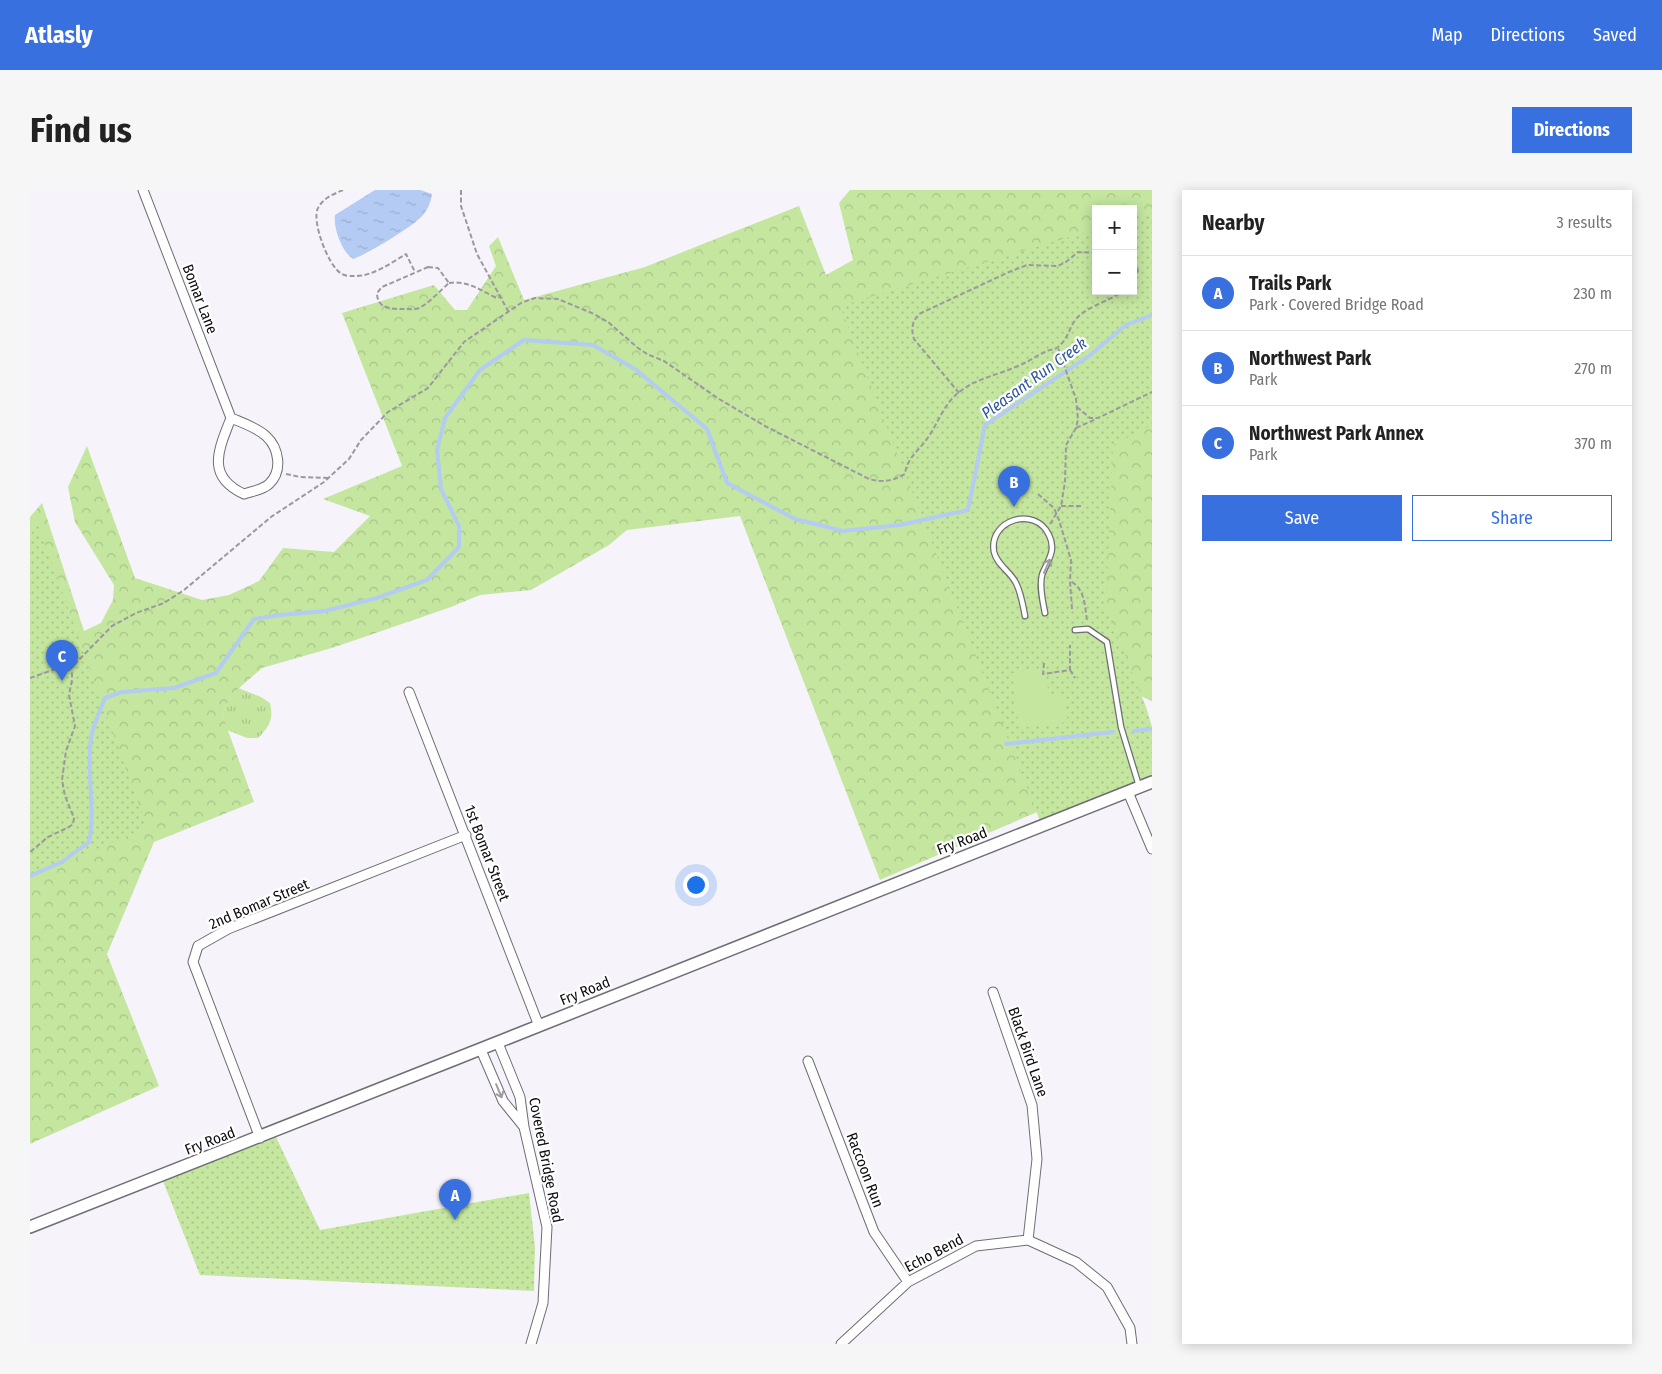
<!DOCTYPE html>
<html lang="en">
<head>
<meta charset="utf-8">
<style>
	body { margin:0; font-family:"Fira Sans Condensed",sans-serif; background:#f6f6f6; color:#222 }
	.controls { position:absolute; right:15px; top:15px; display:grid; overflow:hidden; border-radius:0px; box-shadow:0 2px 12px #0003 }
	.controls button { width:45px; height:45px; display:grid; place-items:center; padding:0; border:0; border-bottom:1px solid #e0e0e0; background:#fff; color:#222; font:25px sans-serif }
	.you { position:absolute; left:665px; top:694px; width:18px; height:18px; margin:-12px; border:4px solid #fff; border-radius:50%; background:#1a73e8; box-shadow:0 0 0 8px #1a73e833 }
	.badge { display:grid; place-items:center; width:32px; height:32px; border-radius:50%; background:#3970df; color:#fff; font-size:16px; font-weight:700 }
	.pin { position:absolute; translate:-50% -41px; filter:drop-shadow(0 1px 2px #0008) }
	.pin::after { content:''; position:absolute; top:26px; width:18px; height:15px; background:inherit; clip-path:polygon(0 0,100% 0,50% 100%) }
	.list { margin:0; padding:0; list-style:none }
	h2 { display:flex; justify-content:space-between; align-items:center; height:65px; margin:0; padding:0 20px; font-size:21px }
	h2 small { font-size:16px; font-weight:400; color:#767676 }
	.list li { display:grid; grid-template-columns:32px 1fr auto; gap:15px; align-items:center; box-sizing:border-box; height:75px; padding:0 20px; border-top:1px solid #e0e0e0 }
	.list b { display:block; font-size:19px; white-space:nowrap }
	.list p { margin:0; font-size:16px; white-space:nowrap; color:#767676 }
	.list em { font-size:16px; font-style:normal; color:#767676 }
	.actions { display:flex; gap:10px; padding:15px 20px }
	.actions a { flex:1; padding:11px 0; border:1px solid #3970df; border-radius:0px; text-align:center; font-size:18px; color:#3970df }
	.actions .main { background:#3970df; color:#fff }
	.map { position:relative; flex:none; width:1122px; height:1154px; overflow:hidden; border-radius:0px }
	header { display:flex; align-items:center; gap:30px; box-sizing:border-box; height:70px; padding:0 25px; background:#3970df; color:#fff }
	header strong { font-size:24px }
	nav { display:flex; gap:28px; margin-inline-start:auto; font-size:18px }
	.intro { display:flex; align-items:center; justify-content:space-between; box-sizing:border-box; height:120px; padding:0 30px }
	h1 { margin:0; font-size:35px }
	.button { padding:12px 22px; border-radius:0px; background:#3970df; color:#fff; font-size:18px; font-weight:700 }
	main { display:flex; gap:30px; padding:0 30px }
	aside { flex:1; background:#fff; border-radius:0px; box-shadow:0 2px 12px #0003 }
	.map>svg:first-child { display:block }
	.grass { fill:url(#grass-tufts) }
	.forest { fill:url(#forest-crowns); fill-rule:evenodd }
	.park { fill:url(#park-dots) }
	.pitch { fill:#c4e69f }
	.water { fill:url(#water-ripples) }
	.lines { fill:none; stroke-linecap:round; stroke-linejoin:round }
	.stream { stroke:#b4cbf3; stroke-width:4 }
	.service-casing { stroke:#6f6d74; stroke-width:7 }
	.minor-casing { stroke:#6f6d74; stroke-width:11 }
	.tertiary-casing { stroke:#6f6d74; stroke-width:14 }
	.path { stroke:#9b999f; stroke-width:2; stroke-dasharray:5 2.5; stroke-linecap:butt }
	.service { stroke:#fff; stroke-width:4.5 }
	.minor { stroke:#fff; stroke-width:9 }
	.tertiary { stroke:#fff; stroke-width:11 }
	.oneway { stroke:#9e9d9f }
	.labels { text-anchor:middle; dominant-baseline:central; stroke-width:4.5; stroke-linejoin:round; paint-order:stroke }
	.street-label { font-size:15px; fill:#0c0b0e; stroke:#fff }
	.water-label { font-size:16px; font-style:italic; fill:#2b54a1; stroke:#fff }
</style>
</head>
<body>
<header>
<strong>Atlasly</strong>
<nav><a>Map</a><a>Directions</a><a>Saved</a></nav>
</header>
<div class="intro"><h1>Find us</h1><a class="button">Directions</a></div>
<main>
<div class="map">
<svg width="1122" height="1154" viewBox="0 0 1122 1154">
	<defs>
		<pattern id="grass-tufts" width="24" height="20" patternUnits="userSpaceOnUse" patternTransform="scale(1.25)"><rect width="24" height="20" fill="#c4e69f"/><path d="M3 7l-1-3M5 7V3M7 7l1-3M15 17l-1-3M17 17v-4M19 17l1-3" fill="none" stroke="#a7c488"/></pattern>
		<pattern id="forest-crowns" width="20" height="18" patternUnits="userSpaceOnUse" patternTransform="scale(1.25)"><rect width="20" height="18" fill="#c4e69f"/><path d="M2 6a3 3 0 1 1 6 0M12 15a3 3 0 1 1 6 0" fill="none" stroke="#a7c488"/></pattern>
		<pattern id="park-dots" width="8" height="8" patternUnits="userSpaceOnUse" patternTransform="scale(1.25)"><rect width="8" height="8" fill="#c4e69f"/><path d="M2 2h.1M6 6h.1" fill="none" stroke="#a7c488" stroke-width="1.8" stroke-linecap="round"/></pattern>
		<pattern id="water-ripples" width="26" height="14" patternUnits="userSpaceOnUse" patternTransform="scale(1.25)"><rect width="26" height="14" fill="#b4cbf3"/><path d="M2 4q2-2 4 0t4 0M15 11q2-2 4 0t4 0" fill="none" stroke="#9aadcf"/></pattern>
	</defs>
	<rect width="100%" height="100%" fill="#f6f3fb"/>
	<!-- grass -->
	<path class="grass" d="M 208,498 L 231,507 L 240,513 C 244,529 239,537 228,548 L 217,548 L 197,540 L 192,524 L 201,505 Z"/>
	<!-- forest -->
	<path class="forest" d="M 820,0 L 1122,0 L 1122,511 L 1090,497 L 1017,599 L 1007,622 L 850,690 L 710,326 L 597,340 L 579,355 L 501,400 L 450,405 L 421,417 L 305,457 L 232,478 L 201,505 L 192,524 L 224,612 L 124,652 L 77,764 L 129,896 L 0,954 L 0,327 L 12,313 L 54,441 L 71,433 L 83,410 L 84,395 L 45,332 L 38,297 L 57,256 L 105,388 L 172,410 L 199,405 L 229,391 L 253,358 L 304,362 L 340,326 L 293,309 L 372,276 L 312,123 L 404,95 L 425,120 L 437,120 L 466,76 L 459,56 L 468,47 L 494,110 L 615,77 L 769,16 L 796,85 L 823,70 L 809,13 ZM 1066,19 L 1103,19 L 1103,101 L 1066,101 Z"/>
	<!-- park -->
	<path class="park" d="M 1122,22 L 1122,235 L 1083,255 L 1076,417 L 1116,517 L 1122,537 L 1122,592 L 1012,636 L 810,116 L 1066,39 L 1066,101 L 1103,101 L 1103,28 Z
		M 8,335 L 117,637 L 0,688 L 0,345 Z
		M 246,947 L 290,1040 L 499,1003 L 505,1057 L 504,1101 L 170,1085 L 133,991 Z"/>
	<!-- pitch -->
	<path class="pitch" d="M 1015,478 L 1019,507 L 1034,505 L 1038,532 L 989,538 L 982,483 Z"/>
	<!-- water -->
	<path class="water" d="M 345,0 L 390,0 L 402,4 C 401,12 398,19 393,25 C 384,36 336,65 323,69 C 312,62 303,38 305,25 Z"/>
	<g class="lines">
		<!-- stream -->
		<path class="stream" d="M 1104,541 L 1122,539
			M 976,554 L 1083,542
			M 0,686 L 32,672 L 59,652 C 66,618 56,583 61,548 C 63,535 70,521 75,508 L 92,502 L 144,498 L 186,483 L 224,429 L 250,425 L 295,421 L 347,408 L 397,390 L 429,357 L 429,336 L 411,299 L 407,260 L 415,228 L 450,180 L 494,150 L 563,155 L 605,179 L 677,239 L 697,293 L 765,329 L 813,341 L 870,335 L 938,320 L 955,235 L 1059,166 L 1096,135 L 1122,125"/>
		<defs>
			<path id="service" d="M 995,426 C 993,415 991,403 986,393 C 980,381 967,375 964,362 C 958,330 1005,315 1019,345 C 1027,361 1017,371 1012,385 C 1009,397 1013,412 1015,423
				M 1045,440 L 1058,439 L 1077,452 L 1091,537 L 1109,596"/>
			<path id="minor" d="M 113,0 L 201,228
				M 201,228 C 213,233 226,237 236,246 C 249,258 253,281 239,294 C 233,300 222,301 214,304 C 175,286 189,259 201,228 Z
				M 379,502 L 509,836
				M 1098,602 L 1122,659
				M 963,802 L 1002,915 L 1007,969 L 998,1050
				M 468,853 L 490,907 L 494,937 L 517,1037 L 513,1113 L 501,1154
				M 451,860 L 473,911 L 494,937
				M 778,871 L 844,1042 L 878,1092
				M 230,948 L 163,772 L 168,756 L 198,739 L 436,645
				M 811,1154 L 878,1092 L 946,1056 L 998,1050 L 1046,1072 L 1077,1097 L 1100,1138 L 1102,1154"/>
			<path id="tertiary" d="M 0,1037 C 375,891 747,739 1122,592"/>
		</defs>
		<!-- service casing -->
		<use href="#service" class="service-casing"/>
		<!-- minor casing -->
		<use href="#minor" class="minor-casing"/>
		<!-- tertiary casing -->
		<use href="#tertiary" class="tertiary-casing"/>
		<!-- path -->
		<path class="path" d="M 313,0 C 304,4 293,8 288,18 C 281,31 299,78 312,84 C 315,86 320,86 323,86 C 342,87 361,73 376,64 L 385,82
			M 431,0 L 431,16 L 447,64 L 478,121
			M 1103,64 L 1108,81 L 1103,90
			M 398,77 L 408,78 L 419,93 C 411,100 398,114 389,118 C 384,120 378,119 373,119 C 361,119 347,119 347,103 L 352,97 Z
			M 419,93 C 438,90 451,101 467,108 L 470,107
			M 929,203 L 884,149 C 881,139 882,132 889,124 L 979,82 L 997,75 L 1028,76 L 1036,72 L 1048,62 L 1066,63
			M 1047,217 L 1060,228 L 1068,228 L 1122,202
			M 1046,238 L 1066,229
			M 256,284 L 270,287 L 299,288
			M 1008,304 L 1024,318 L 1029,330 L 1041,370 L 1040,391
			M 1031,316 L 1052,316
			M 1020,334 L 1031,316 L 1035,292 L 1036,255 L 1046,238 L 1048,229 L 1046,209 L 1028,158
			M 1042,419 L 1040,391 C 1055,398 1055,417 1057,431
			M 1014,473 L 1013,484 L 1040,480 L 1040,455
			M 39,480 L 82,436 L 106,423 L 134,413 L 154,400 L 241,327 L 294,292 L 319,269 L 331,250 L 358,222 L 398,198 L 434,152 L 491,113 L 505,108 L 528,109 L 564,124 L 578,132 L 608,158 L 617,164 L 634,171 L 689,209 L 735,236 L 839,289 C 853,293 862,291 875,284 C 877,267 890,260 899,246 C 909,231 914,214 929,202 C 947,188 968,185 988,176 C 998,172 1006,166 1015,162 C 1020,159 1026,160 1029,156 C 1040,147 1039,134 1050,125 C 1062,115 1079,111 1093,101
			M 1040,480 L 1045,488
			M 0,488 L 31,477 L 39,480 L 42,484 L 42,490 L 39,505 L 45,536 L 36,561 L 32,590 L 35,606 L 44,628 L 43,634 L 39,637 L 18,647 L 0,662"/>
		<!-- service -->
		<use href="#service" class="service"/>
		<!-- minor -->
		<use href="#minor" class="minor"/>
		<!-- tertiary -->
		<use href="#tertiary" class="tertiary"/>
	</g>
	<!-- one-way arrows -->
	<defs><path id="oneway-shaft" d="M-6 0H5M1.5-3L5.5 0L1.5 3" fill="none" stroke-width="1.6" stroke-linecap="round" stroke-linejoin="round" transform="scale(1.25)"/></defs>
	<g class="oneway">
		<use href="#oneway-shaft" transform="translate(1017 376) rotate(-66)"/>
		<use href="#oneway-shaft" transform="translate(469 901) rotate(67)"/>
	</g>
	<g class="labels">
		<!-- street labels -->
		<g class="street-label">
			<text transform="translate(170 109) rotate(69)">Bomar Lane</text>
			<text transform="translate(932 651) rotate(-21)">Fry Road</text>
			<text transform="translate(457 663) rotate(69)">1st Bomar Street</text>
			<text transform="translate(229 714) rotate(-23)">2nd Bomar Street</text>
			<text transform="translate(555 801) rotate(-22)">Fry Road</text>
			<text transform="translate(998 862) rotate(71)">Black Bird Lane</text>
			<text transform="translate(180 951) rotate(-21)">Fry Road</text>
			<text transform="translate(516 970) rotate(79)">Covered Bridge Road</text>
			<text transform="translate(835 980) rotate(69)">Raccoon Run</text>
			<text transform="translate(904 1063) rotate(-28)">Echo Bend</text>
		</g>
		<!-- water labels -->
		<g class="water-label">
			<text transform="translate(1004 188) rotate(-36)">Pleasant Run Creek</text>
		</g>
	</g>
</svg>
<div class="controls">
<button>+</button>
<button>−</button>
</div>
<div class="you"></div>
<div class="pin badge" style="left:425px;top:1030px">A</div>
<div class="pin badge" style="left:984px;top:317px">B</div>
<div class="pin badge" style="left:32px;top:491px">C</div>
</div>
<aside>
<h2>Nearby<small>3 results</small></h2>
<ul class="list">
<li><span class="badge">A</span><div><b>Trails Park</b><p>Park · Covered Bridge Road</p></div><em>230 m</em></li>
<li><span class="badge">B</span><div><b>Northwest Park</b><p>Park</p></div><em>270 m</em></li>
<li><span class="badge">C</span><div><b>Northwest Park Annex</b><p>Park</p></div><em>370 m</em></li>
</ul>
<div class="actions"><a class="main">Save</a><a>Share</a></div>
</aside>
</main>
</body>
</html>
